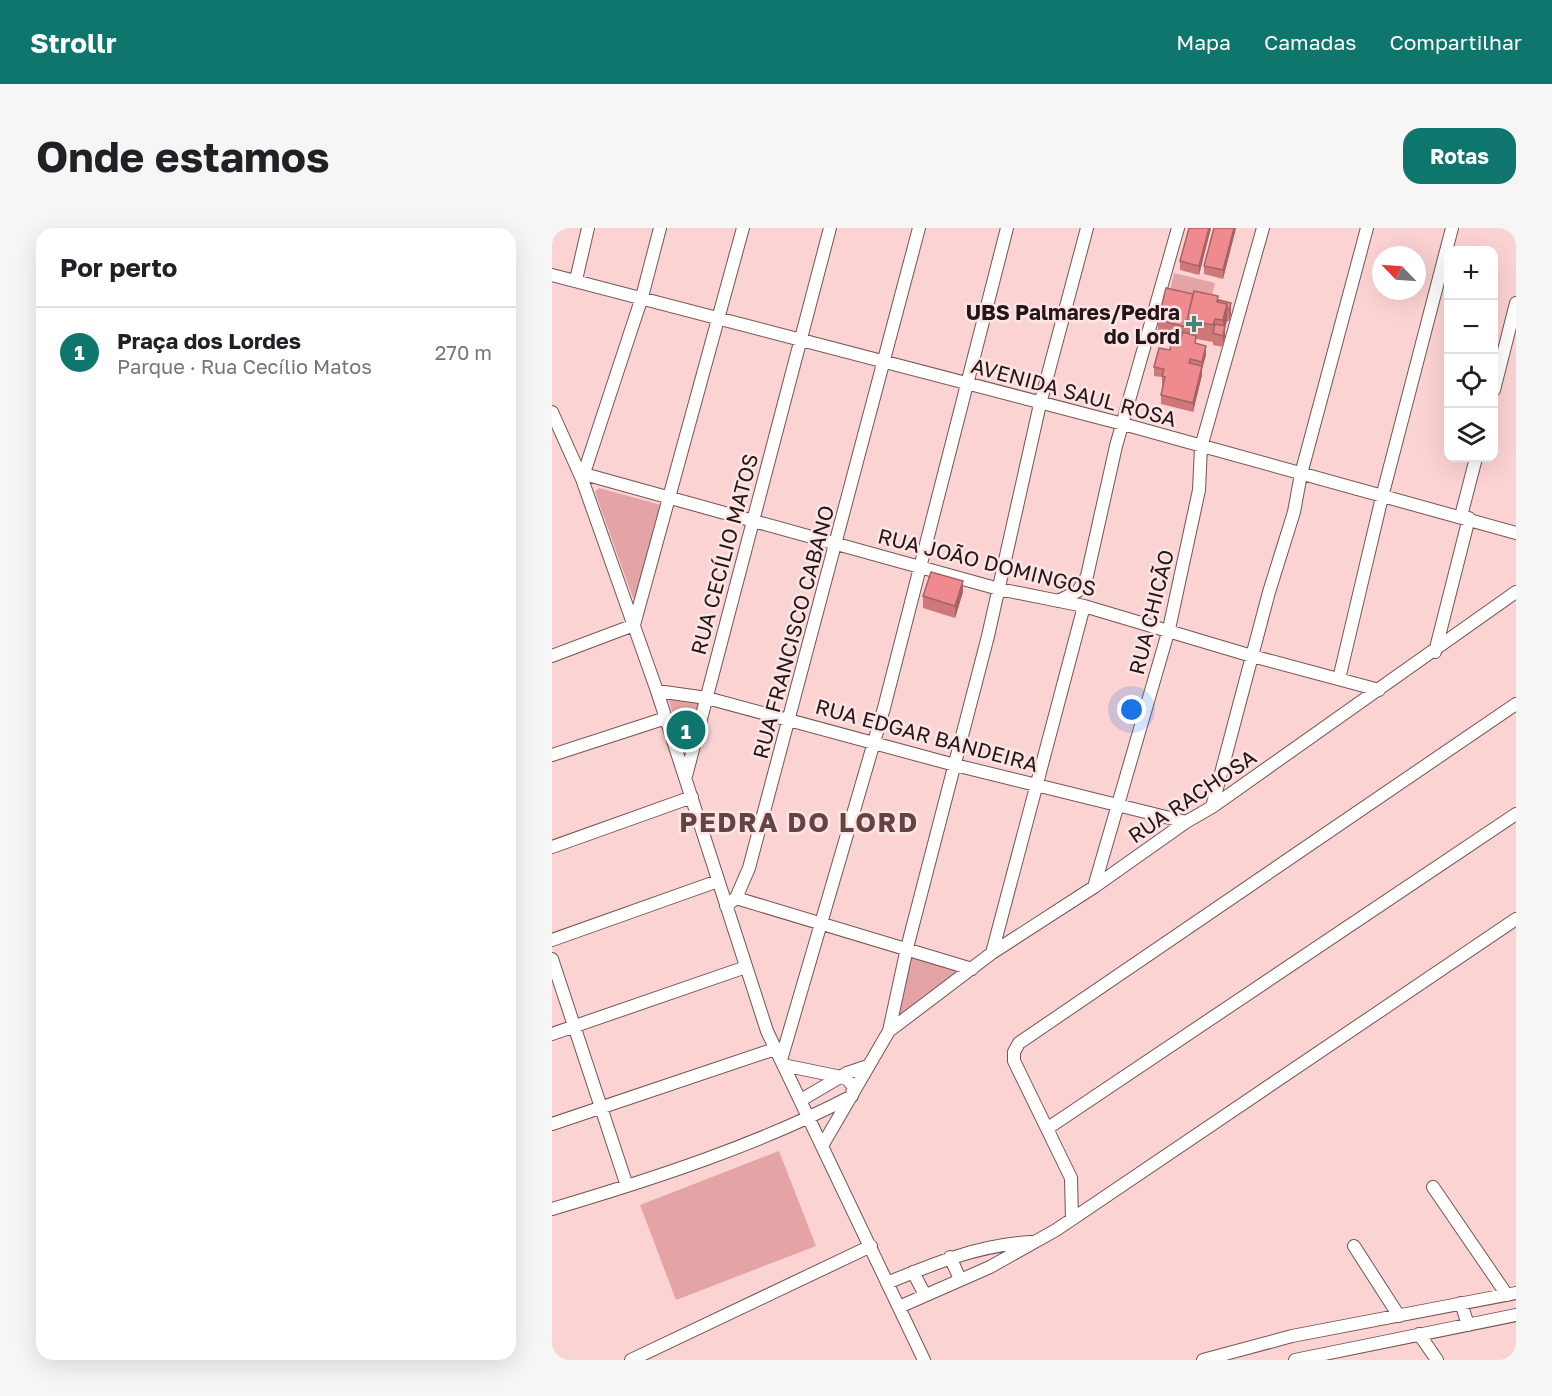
<!DOCTYPE html>
<html lang="pt">
<head>
<meta charset="utf-8">
<style>
	body { margin:0; font-family:"Golos Text",sans-serif; background:#f6f6f6; color:#202124 }
	.controls { position:absolute; right:18px; top:18px; display:grid; overflow:hidden; border-radius:12px; box-shadow:0 6px 24px #0002 }
	.controls button { width:54px; height:54px; display:grid; place-items:center; padding:0; border:0; border-bottom:2px solid #e0e0e0; background:#fff; color:#202124; font:30px sans-serif }
	.compass { position:absolute; left:820px; top:18px; width:54px; height:54px; border-radius:50%; background:#fff; box-shadow:0 6px 24px #0002; rotate:295deg }
	.you { position:absolute; left:580px; top:482px; width:21px; height:21px; margin:-15px; border:4px solid #fff; border-radius:50%; background:#1a73e8; box-shadow:0 0 0 9px #1a73e833 }
	.badge { display:grid; place-items:center; width:39px; height:39px; border-radius:50%; background:#0f766e; color:#fff; font-size:20px; font-weight:700 }
	.pin { position:absolute; translate:-50% -50%; border:3px solid #fff; box-shadow:0 2px 6px #0006 }
	.list { margin:0; padding:0; list-style:none }
	h2 { display:flex; justify-content:space-between; align-items:center; height:78px; margin:0; padding:0 24px; font-size:26px }
	h2 small { font-size:20px; font-weight:400; color:#757577 }
	.list li { display:grid; grid-template-columns:39px 1fr auto; gap:18px; align-items:center; box-sizing:border-box; height:90px; padding:0 24px; border-top:2px solid #e0e0e0 }
	.list b { display:block; font-size:22px; white-space:nowrap }
	.list p { margin:0; font-size:20px; white-space:nowrap; color:#757577 }
	.list em { font-size:20px; font-style:normal; color:#757577 }
	.icon { flex:none; width:33px; height:33px; fill:none; stroke:currentColor; stroke-width:2; stroke-linecap:round; stroke-linejoin:round }
	.map { position:relative; flex:none; width:964px; height:1132px; overflow:hidden; border-radius:18px }
	header { display:flex; align-items:center; gap:36px; box-sizing:border-box; height:84px; padding:0 30px; background:#0f766e; color:#fff }
	header strong { font-size:28px }
	nav { display:flex; gap:33px; margin-inline-start:auto; font-size:21px }
	.intro { display:flex; align-items:center; justify-content:space-between; box-sizing:border-box; height:144px; padding:0 36px }
	h1 { margin:0; font-size:42px }
	.button { padding:15px 27px; border-radius:18px; background:#0f766e; color:#fff; font-size:21px; font-weight:700 }
	main { display:flex; gap:36px; padding:0 36px }
	aside { flex:1; background:#fff; border-radius:18px; box-shadow:0 6px 24px #0002 }
	.map>svg:first-child { display:block }
	.green { fill:#e4a4a5 }
	.lines { fill:none; stroke-linecap:round; stroke-linejoin:round }
	.minor-casing { stroke:#755353; stroke-width:14 }
	.minor { stroke:#fff; stroke-width:12 }
	.wall { fill:#ce787a }
	.shaded-wall { fill:#a76163 }
	.building { fill:#ef8b8e; stroke:#a76163; stroke-width:1.5 }
	.poi-dot { fill:#438576; stroke:#fee5e5; stroke-width:2 }
	.labels { text-anchor:middle; dominant-baseline:central; stroke-width:5; stroke-linejoin:round; paint-order:stroke }
	.poi-label { font-size:21px; font-weight:bold; fill:#241617; stroke:#fee5e5; text-anchor:end }
	.street-label { font-size:21px; fill:#241617; stroke:#fee5e5 }
	.district-label { font-size:27px; font-weight:bold; letter-spacing:1.5px; fill:#644344; stroke:#fee5e5 }
</style>
</head>
<body>
<header>
<strong>Strollr</strong>
<nav><a>Mapa</a><a>Camadas</a><a>Compartilhar</a></nav>
</header>
<div class="intro"><h1>Onde estamos</h1><a class="button">Rotas</a></div>
<main>
<aside>
<h2>Por perto<small></small></h2>
<ul class="list">
<li><span class="badge">1</span><div><b>Praça dos Lordes</b><p>Parque · Rua Cecílio Matos</p></div><em>270 m</em></li>
</ul>
</aside>
<div class="map">
<svg width="964" height="1132" viewBox="0 0 964 1132">
	<rect width="100%" height="100%" fill="#fcd3d3"/>
	<!-- green -->
	<path class="green" d="M 622,45 L 663,55 L 657,80 L 616,70 Z
		M 47,260 L 109,277 L 84,370 L 81,370 L 43,264 Z
		M 116,470 L 148,474 L 135,530 Z
		M 357,728 L 410,743 L 344,793 Z
		M 227,923 L 264,1018 L 124,1072 L 88,977 Z"/>
	<g class="lines">
		<defs>
			<path id="minor" d="M 0,47 L 571,196 L 964,305
				M 24,52 L 36,0
				M 942,162 L 964,75
				M 0,184 L 30,251 L 105,463 L 215,803 L 372,1132
				M 32,246 L 447,361 L 532,378 L 700,428 L 827,462
				M 30,251 L 90,69 L 108,0
				M 909,288 L 924,230
				M 506,373 L 526,363 L 535,348 L 564,218 L 626,0
				M 883,424 L 917,290
				M 0,428 L 82,397 L 191,0
				M 787,451 L 830,269 L 900,0
				M 105,463 L 155,470 L 403,537 L 634,594
				M 0,527 L 114,490
				M 134,548 L 278,0
				M 660,579 L 717,364 L 742,284 L 749,246 L 815,0
				M 0,619 L 140,569
				M 542,659 L 617,401 L 647,262 L 649,219 L 711,0
				M 184,670 L 420,741
				M 174,678 L 184,670 L 197,640 L 367,0
				M 0,712 L 166,653
				M 440,725 L 532,378
				M 0,731 L 75,958
				M 337,803 L 440,725 L 542,659 L 634,594 L 660,579 L 964,364
				M 0,806 L 194,739
				M 229,832 L 332,480 L 455,0
				M 249,872 L 295,845 L 316,838
				M 0,896 L 223,821
				M 496,900 L 964,586
				M 270,918 L 337,803 L 355,720 L 436,408 L 488,176 L 535,0
				M 881,959 L 955,1067
				M 0,981 C 101,951 206,917 300,868 L 301,858 L 294,850 L 231,837
				M 520,991 L 519,950 L 462,833 L 462,824 L 467,815 L 964,476
				M 802,1018 L 847,1088
				M 398,1029 L 408,1051
				M 361,1044 L 373,1067
				M 335,1055 C 383,1035 427,1017 479,1014
				M 909,1075 L 916,1097
				M 347,1079 L 438,1039 L 504,1002 L 964,691
				M 867,1106 L 885,1132
				M 79,1132 L 319,1018
				M 651,1132 L 740,1108 L 964,1065
				M 743,1132 L 964,1087"/>
		</defs>
		<!-- minor casing -->
		<use href="#minor" class="minor-casing"/>
		<!-- minor -->
		<use href="#minor" class="minor"/>
	</g>
	<!-- wall -->
	<path class="wall" d="M 659,0 L 647,47 L 628,42 L 628,33 Z
		M 684,0 L 671,51 L 652,46 L 652,38 Z
		M 666,74 L 679,75 L 679,86 L 677,93 L 675,93 L 673,99 L 673,110 L 671,119 L 661,117 L 661,114 L 644,111 L 644,116 L 654,127 L 650,141 L 650,147 L 641,184 L 609,176 L 609,167 L 611,157 L 610,157 L 610,149 L 602,148 L 602,139 L 618,122 L 627,118 L 629,109 L 606,104 L 606,92 Z
		M 411,364 L 403,390 L 371,380 L 371,368 Z"/>
	<!-- shaded-wall -->
	<path class="shaded-wall" d="M 657,0 L 659,0 L 647,47 L 647,38 Z
		M 682,0 L 684,0 L 671,51 L 671,42 Z
		M 679,75 L 679,86 L 677,93 L 677,82 Z
		M 675,76 L 675,93 L 673,99 L 673,110 L 671,119 L 671,92 Z
		M 654,118 L 654,127 L 650,141 L 650,147 L 641,184 L 641,175 L 650,140 L 650,134 Z
		M 411,353 L 411,364 L 403,390 L 403,378 Z"/>
	<!-- building -->
	<path class="building" d="M 637,0 L 657,0 L 647,38 L 628,33 Z
		M 662,0 L 682,0 L 671,42 L 652,38 Z
		M 614,60 L 641,66 L 635,92 L 635,99 L 606,92 Z
		M 642,63 L 666,68 L 665,74 L 675,76 L 671,92 L 663,91 L 661,97 L 635,92 Z
		M 667,72 L 679,75 L 677,82 L 675,81 L 675,76 L 666,74 Z
		M 663,96 L 673,98 L 671,108 L 661,105 Z
		M 631,104 L 644,108 L 643,115 L 654,118 L 650,134 L 638,131 L 637,135 L 650,138 L 641,175 L 609,167 L 613,149 L 610,148 L 612,141 L 602,139 L 607,120 L 618,122 L 619,116 L 627,118 Z
		M 379,344 L 411,353 L 403,378 L 371,368 Z"/>
	<!-- markers -->
	<path class="poi-dot" d="M639 87h6v6h6v6h-6v6h-6v-6h-6v-6h6z"/>
	<g class="labels">
		<!-- poi labels -->
		<g class="poi-label">
			<text x="628" y="84">UBS Palmares/Pedra<tspan x="628" dy="24">do Lord</tspan></text>
		</g>
		<!-- street labels -->
		<g class="street-label">
			<text transform="translate(522 164) rotate(15)">AVENIDA SAUL ROSA</text>
			<text transform="translate(172 326) rotate(-75)">RUA CECÍLIO MATOS</text>
			<text transform="translate(435 334) rotate(14)">RUA JOÃO DOMINGOS</text>
			<text transform="translate(599 384) rotate(-76)">RUA CHICÃO</text>
			<text transform="translate(241 404) rotate(-75)">RUA FRANCISCO CABANO</text>
			<text transform="translate(375 507) rotate(15)">RUA EDGAR BANDEIRA</text>
			<text transform="translate(640 568) rotate(-34)">RUA RACHOSA</text>
		</g>
		<!-- district labels -->
		<g class="district-label">
			<text x="247" y="594">PEDRA DO LORD</text>
		</g>
	</g>
</svg>
<div class="controls">
<button>+</button>
<button>−</button>
<button><svg class="icon" aria-label="locate" viewBox="0 0 24 24"><circle cx="12" cy="12" r="6"/><path d="M12 2v4M12 18v4M2 12h4M18 12h4"/></svg></button>
<button><svg class="icon" aria-label="layers" viewBox="0 0 24 24"><path d="M12 4l9 5-9 5-9-5zM3 14l9 5 9-5"/></svg></button>
</div>
<svg class="compass" viewBox="-18 -18 36 36"><path d="M0-13l5 13h-10z" fill="#e53935"/><path d="M0 13l5-13h-10z" fill="#757577"/></svg>
<div class="you"></div>
<div class="pin badge" style="left:134px;top:502px">1</div>
</div>
</main>
</body>
</html>
